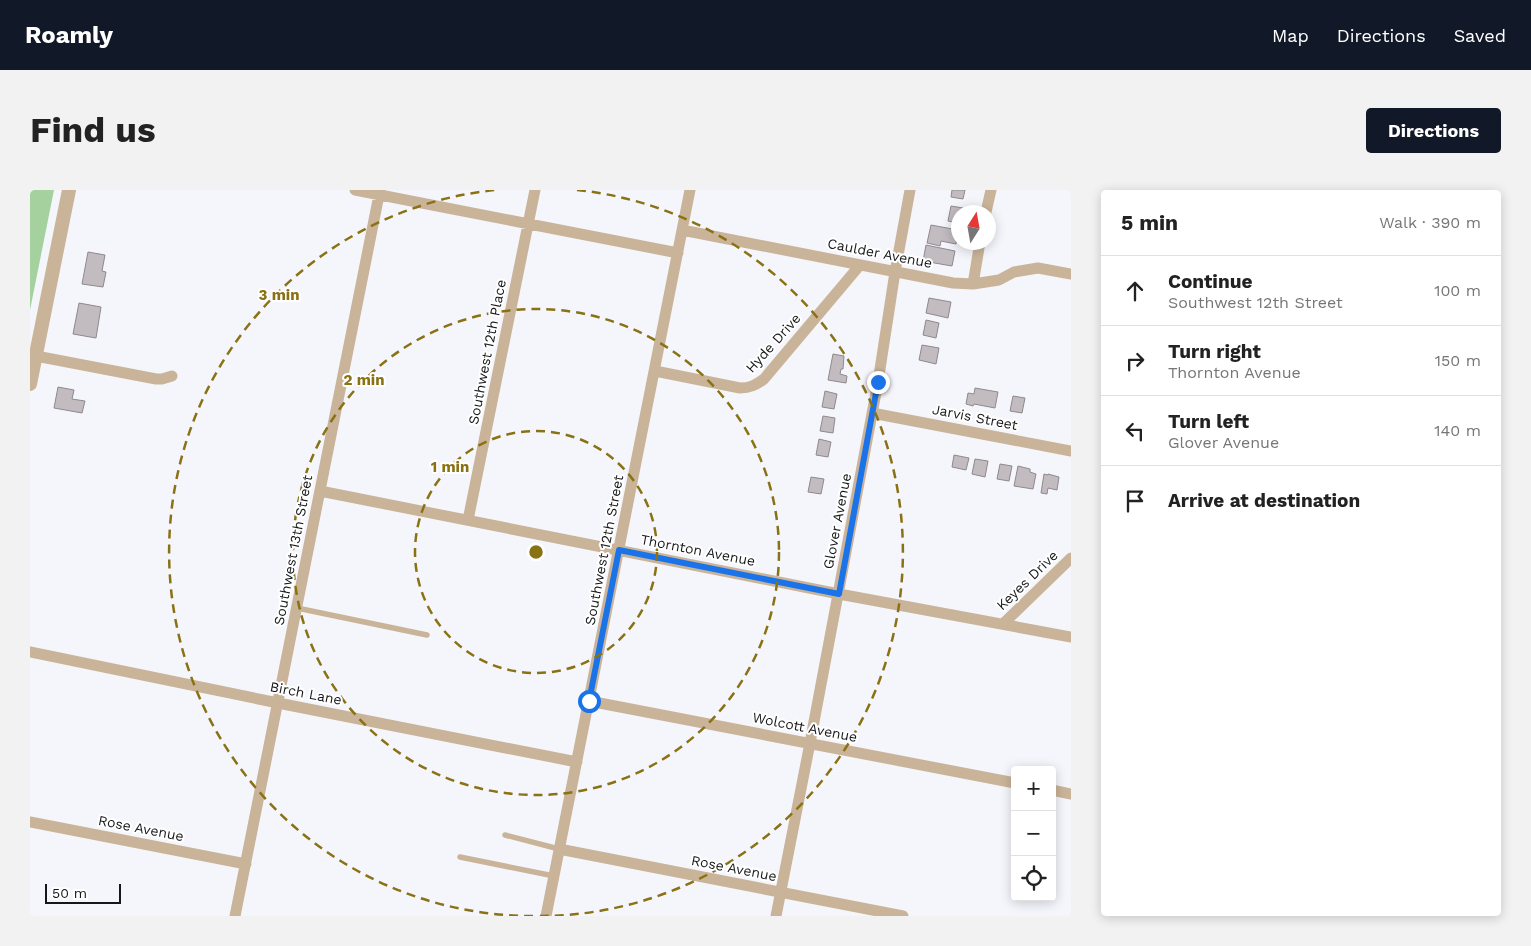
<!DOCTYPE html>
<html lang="en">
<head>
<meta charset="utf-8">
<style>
	body { margin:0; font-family:"Work Sans",sans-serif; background:#f2f2f2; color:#222 }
	.controls { position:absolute; right:15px; bottom:15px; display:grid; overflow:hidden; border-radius:5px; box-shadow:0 2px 12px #0003 }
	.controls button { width:45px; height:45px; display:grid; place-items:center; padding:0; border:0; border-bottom:1px solid #e0e0e0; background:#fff; color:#222; font:25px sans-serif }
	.compass { position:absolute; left:921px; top:15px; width:45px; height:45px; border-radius:50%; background:#fff; box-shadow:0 2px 12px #0003; rotate:11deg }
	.scale { position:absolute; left:15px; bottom:12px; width:76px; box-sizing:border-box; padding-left:5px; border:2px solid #161719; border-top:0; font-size:14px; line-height:18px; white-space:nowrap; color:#161719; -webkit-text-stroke:4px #fff; paint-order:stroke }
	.stop { position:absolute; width:15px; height:15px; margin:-11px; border:4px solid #1a73e8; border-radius:50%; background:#fff }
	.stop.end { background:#1a73e8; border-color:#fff; box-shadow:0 1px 5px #0008 }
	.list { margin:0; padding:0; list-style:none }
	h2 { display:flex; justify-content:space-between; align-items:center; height:65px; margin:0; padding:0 20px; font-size:21px }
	h2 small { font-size:16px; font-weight:400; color:#767676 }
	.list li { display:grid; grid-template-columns:32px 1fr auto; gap:15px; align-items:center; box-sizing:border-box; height:70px; padding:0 20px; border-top:1px solid #e0e0e0 }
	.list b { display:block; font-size:19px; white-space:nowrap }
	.list p { margin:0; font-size:16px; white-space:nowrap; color:#767676 }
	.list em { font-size:16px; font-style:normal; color:#767676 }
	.icon { flex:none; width:28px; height:28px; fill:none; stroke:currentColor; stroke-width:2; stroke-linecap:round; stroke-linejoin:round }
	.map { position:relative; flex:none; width:1041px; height:726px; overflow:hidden; border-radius:5px }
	header { display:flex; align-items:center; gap:30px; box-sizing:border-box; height:70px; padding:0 25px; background:#111827; color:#fff }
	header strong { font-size:24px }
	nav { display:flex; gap:28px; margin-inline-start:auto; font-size:18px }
	.intro { display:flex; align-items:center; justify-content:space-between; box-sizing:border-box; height:120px; padding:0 30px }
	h1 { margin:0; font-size:35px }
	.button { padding:12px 22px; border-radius:5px; background:#111827; color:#fff; font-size:18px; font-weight:700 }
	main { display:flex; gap:30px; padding:0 30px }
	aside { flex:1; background:#fff; border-radius:5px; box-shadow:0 2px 12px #0003 }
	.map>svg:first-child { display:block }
	.green { fill:#a4d19e }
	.building { fill:#c2bcc0; stroke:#8f898d }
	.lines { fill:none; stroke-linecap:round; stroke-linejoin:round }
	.service { stroke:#cab499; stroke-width:5.5 }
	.minor { stroke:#cab499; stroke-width:11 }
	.tertiary { stroke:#cab499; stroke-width:14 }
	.route { stroke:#1a73e8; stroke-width:6 }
	.ring { fill:none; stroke:#8a7214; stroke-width:2.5; stroke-dasharray:9 6 }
	.labels { text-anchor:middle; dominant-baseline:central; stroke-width:4; stroke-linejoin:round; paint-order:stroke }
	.street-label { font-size:14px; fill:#161719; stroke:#fff }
	.centre { fill:#8a7214; stroke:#fff; stroke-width:2.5 }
	.ring-label { font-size:15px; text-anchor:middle; font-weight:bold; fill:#8a7214; stroke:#fff; stroke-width:4; stroke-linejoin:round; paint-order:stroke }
</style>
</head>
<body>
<header>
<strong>Roamly</strong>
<nav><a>Map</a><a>Directions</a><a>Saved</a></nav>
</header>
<div class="intro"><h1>Find us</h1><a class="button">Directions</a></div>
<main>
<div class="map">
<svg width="1041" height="726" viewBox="0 0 1041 726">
	<rect width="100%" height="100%" fill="#f5f6fc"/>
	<!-- green -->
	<path class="green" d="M 0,0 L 24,0 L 0,120 Z"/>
	<!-- building -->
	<path class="building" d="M 922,0 L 935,0 L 933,9 L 921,7 Z
		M 921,16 L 933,18 L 932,22 L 928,22 L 928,33 L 918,31 Z
		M 901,35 L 928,40 L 926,54 L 911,51 L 910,56 L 897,53 Z
		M 896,55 L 925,61 L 922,76 L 893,71 Z
		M 58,62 L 75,65 L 72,81 L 76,82 L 73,97 L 52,94 Z
		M 899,108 L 921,112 L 918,128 L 896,123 Z
		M 49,113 L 71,117 L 66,148 L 43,144 Z
		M 896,130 L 909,133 L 906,148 L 893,145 Z
		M 892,155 L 909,158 L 906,174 L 889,170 Z
		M 803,164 L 814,166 L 813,179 L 811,179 L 810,184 L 817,186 L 816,193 L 798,190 Z
		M 28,197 L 44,200 L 42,209 L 55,211 L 52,223 L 24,218 Z
		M 945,198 L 968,202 L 965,218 L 944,214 L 943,216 L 936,214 L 938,203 L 944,204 Z
		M 795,201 L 807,204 L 804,219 L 792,217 Z
		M 983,206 L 995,208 L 992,223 L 980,221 Z
		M 793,226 L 805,228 L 803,243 L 790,241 Z
		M 789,249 L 801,252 L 798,267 L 786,265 Z
		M 924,265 L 939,268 L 936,280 L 922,277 Z
		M 945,269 L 958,271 L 955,287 L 942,284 Z
		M 970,274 L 982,276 L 979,291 L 967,289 Z
		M 988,276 L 1000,279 L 1000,282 L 1006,284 L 1003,299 L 984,296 Z
		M 1014,284 L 1018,285 L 1018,284 L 1029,287 L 1027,300 L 1018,298 L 1017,304 L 1011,303 Z
		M 781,287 L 794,289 L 791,304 L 778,302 Z"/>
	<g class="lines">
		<!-- service -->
		<path class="service" d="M 267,418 L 397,445
			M 475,645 L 529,659
			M 430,667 L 524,686"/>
		<!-- minor -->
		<path class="minor" d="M 325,0 L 648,63
			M 956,22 L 961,0
			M 652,40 L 923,93 L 943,94 L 969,90 L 984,82 L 1008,78 L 1041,84
			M 943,94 L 950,52
			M 6,166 L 126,189 L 132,189 L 142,186
			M 625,181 L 710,198 C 720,198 726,195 734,189 L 830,75
			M 842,223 L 1041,261
			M 290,301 L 809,404 L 1041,447
			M 438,330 L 505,0
			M 973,434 L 1041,368
			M 0,462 L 248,513 L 547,572
			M 559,511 L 985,593
			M 1022,600 L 1041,604
			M 0,632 L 216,674
			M 529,659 L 873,726
			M 205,726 L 350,0
			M 516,726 L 660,0
			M 746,726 L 780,553 L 848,192 L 865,82 L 880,0"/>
		<!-- tertiary -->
		<path class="tertiary" d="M 0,194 L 39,0"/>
	</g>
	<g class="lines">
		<!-- route -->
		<path class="route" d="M 559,511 L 589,360 L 809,404 L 848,192"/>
	</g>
	<!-- distance rings -->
	<g class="ring">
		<circle cx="506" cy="362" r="121"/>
		<circle cx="506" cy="362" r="243"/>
		<path d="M503 726A364 364 0 0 1 465 0M547 0A364 364 0 0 1 509 726"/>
	</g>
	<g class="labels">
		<!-- street labels -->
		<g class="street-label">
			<text transform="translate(850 63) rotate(11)">Caulder Avenue</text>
			<text transform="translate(743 153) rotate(-48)">Hyde Drive</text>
			<text transform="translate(457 162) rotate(-79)">Southwest 12th Place</text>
			<text transform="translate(945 227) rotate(11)">Jarvis Street</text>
			<text transform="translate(807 331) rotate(-79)">Glover Avenue</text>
			<text transform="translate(263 360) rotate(-79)">Southwest 13th Street</text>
			<text transform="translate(574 360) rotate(-79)">Southwest 12th Street</text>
			<text transform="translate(668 360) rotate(11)">Thornton Avenue</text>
			<text transform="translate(997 390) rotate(-44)">Keyes Drive</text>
			<text transform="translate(276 503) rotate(11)">Birch Lane</text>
			<text transform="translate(775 537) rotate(11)">Wolcott Avenue</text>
			<text transform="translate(111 638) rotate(11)">Rose Avenue</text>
			<text transform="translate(704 678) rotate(11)">Rose Avenue</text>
		</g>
	</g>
	<circle cx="506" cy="362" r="8" class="centre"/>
	<g class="ring-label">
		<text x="249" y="110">3 min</text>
		<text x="334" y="195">2 min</text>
		<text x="420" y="282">1 min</text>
	</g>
</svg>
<div class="controls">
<button>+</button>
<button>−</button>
<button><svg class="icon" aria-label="locate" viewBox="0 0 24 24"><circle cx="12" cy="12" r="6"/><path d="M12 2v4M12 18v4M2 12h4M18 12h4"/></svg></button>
</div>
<svg class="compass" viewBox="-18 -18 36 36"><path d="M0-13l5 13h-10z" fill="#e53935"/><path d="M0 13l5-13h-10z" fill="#767676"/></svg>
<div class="scale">50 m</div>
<div class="stop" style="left:559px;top:511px"></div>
<div class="stop end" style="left:848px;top:192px"></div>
</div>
<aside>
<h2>5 min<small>Walk · 390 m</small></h2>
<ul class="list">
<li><svg class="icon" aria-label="ahead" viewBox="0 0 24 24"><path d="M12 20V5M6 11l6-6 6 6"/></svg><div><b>Continue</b><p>Southwest 12th Street</p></div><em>100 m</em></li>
<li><svg class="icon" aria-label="right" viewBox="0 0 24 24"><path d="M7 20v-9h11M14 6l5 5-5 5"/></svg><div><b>Turn right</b><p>Thornton Avenue</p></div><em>150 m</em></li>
<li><svg class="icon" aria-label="left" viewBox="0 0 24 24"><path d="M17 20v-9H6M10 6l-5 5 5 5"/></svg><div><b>Turn left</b><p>Glover Avenue</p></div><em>140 m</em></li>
<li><svg class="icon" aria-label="arrive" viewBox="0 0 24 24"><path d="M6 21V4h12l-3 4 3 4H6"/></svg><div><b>Arrive at destination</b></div></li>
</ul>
</aside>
</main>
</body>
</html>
